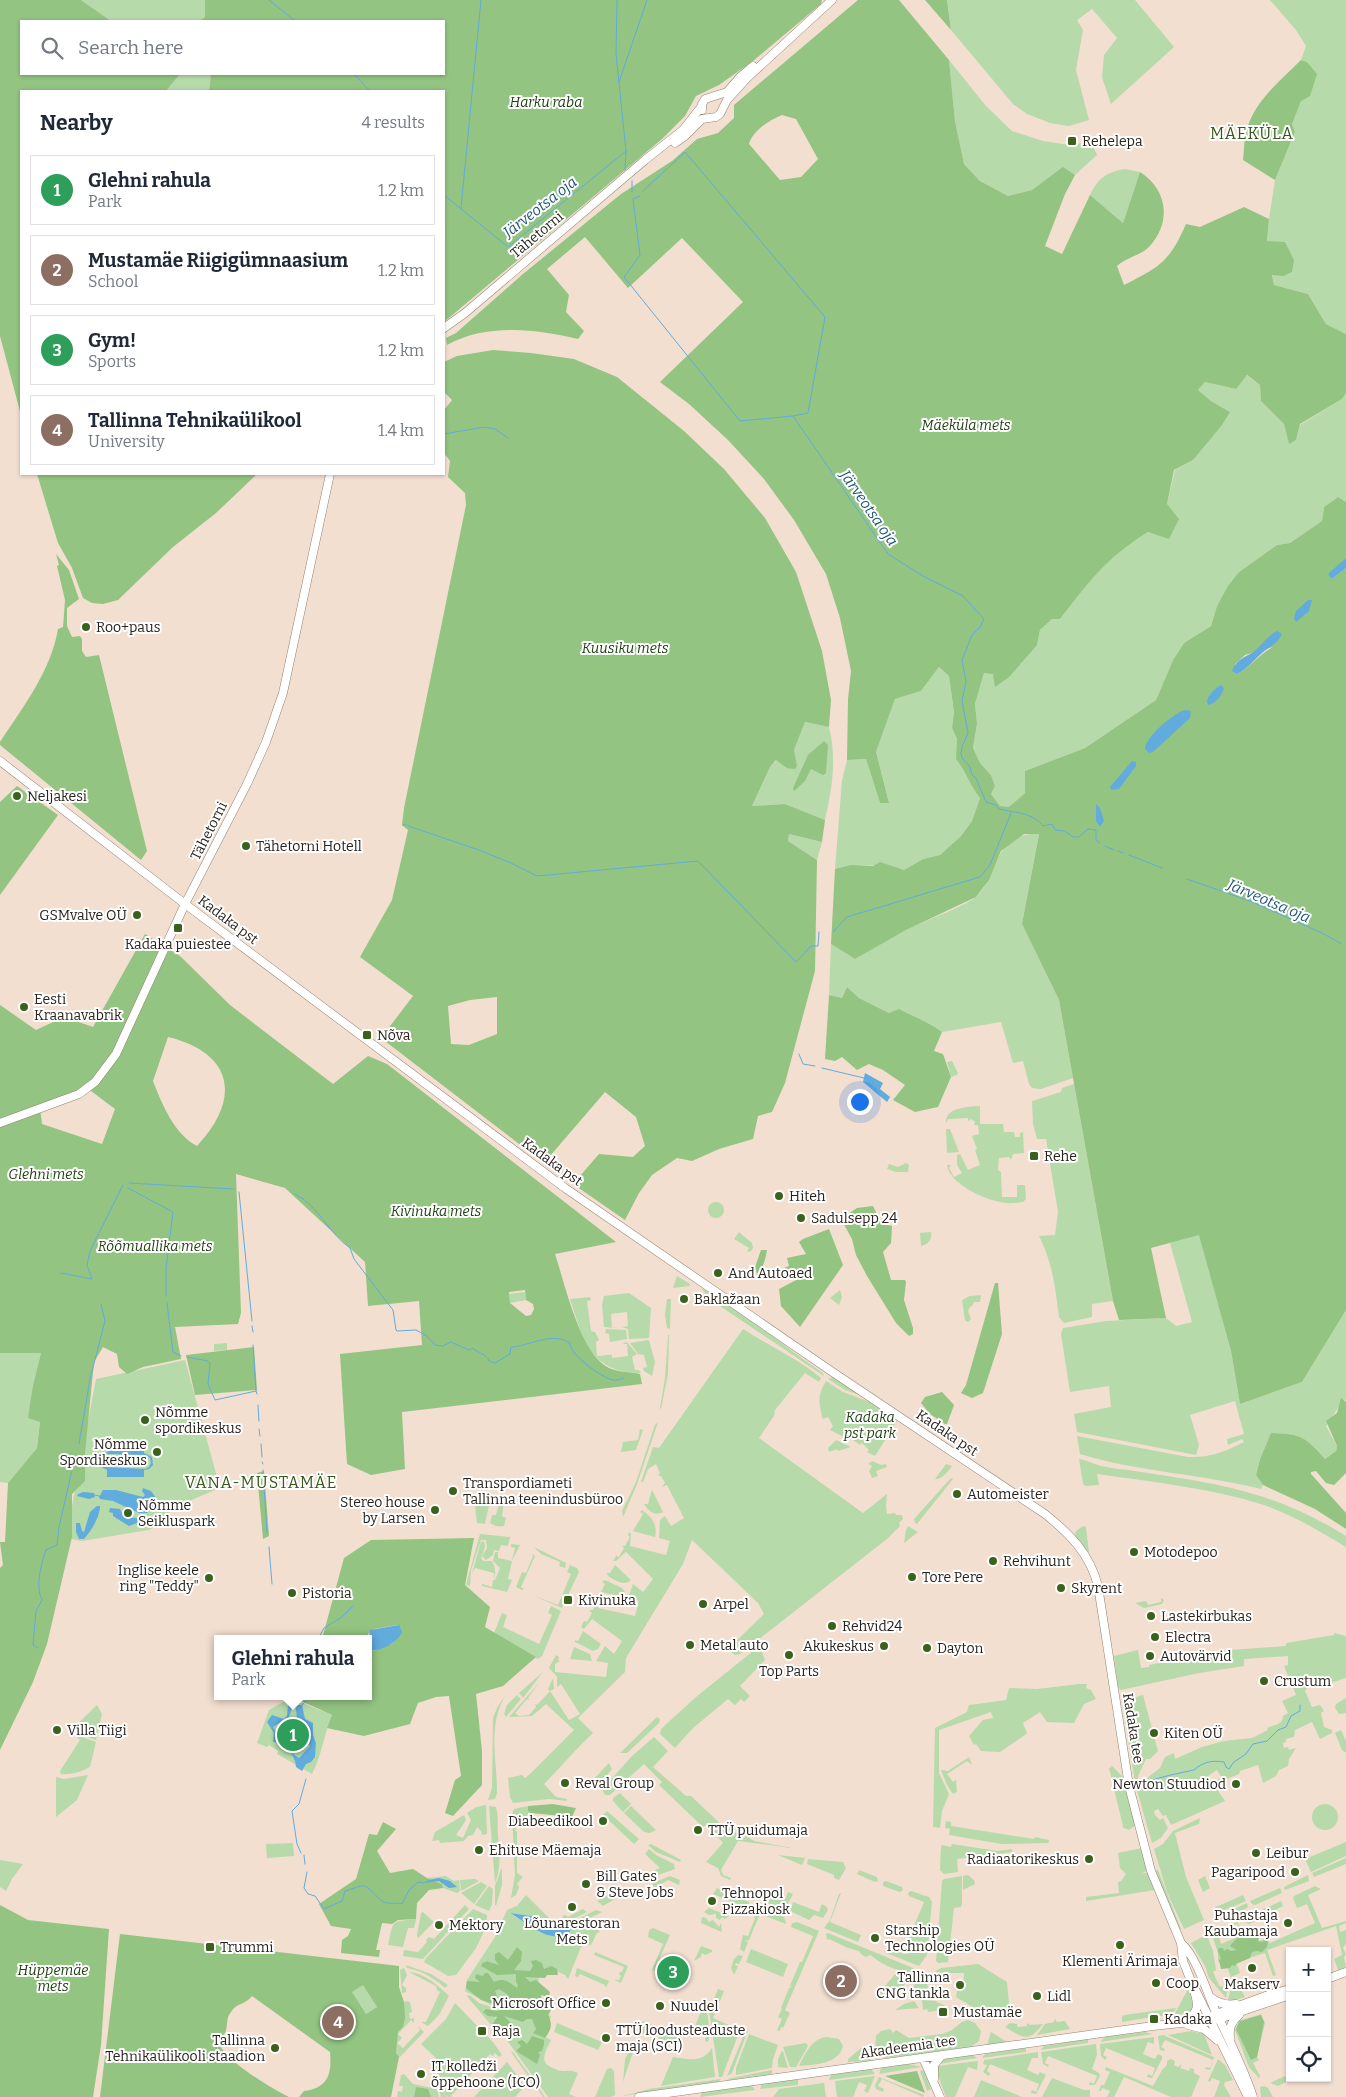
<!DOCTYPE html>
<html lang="en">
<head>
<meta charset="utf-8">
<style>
	body { margin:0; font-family:Bitter,serif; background:#f2f2f3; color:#1f2937 }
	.controls { position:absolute; right:15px; bottom:15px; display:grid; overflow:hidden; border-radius:0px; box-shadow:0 1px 4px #0004 }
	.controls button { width:45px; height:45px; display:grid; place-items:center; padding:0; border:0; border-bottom:1px solid #e0e1e3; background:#fff; color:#1f2937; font:25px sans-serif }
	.you { position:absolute; left:859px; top:1101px; width:18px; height:18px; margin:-12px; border:4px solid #fff; border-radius:50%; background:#1a73e8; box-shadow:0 0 0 8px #1a73e833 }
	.badge { display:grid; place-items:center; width:32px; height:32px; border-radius:50%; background:#3b621c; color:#fff; font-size:16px; font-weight:700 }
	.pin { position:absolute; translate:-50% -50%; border:2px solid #fff; box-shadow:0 1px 5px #0006 }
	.popup { position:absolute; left:214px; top:1635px; width:158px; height:65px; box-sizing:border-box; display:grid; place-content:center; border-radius:0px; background:#fff; filter:drop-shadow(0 1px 4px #0005); font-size:16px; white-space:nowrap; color:#747a83 }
	.popup b { font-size:19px; color:#1f2937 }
	.popup::after { content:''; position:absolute; left:50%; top:100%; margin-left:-10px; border:10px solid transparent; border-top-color:#fff }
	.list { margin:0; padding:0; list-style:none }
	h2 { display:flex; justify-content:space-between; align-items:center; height:65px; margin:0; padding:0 20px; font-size:21px }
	h2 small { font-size:16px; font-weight:400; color:#747a83 }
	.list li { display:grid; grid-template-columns:32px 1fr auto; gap:15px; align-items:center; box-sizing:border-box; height:70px; margin:0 10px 10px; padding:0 10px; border:1px solid #e0e1e3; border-radius:0px }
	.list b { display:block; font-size:19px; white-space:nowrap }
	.list p { margin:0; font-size:16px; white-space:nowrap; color:#747a83 }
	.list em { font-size:16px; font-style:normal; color:#747a83 }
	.icon { flex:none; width:28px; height:28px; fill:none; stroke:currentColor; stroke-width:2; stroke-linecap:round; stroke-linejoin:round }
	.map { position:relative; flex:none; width:1346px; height:2097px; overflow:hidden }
	.search { position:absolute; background:#fff; box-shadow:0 1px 4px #0004; left:20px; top:20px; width:425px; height:55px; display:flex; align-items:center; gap:12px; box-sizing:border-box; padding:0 18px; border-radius:0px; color:#747a83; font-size:19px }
	.panel { position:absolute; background:#fff; box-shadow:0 1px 4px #0004; left:20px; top:90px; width:425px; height:385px; border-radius:0px }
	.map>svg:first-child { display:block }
	.green { fill:#b7daab }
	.forest { fill:#93c482; fill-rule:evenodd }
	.water { fill:#62abdd; fill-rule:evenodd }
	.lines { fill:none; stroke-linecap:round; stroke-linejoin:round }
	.stream { stroke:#62abdd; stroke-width:1 }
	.secondary-casing { stroke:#948375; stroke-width:9 }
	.secondary { stroke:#fff; stroke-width:8 }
	.poi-dot { fill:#3b621c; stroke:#fff; stroke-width:2 }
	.labels { text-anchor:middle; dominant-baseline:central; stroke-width:4; stroke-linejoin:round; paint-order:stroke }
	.park-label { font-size:14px; font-style:italic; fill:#204013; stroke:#fff }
	.poi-label { font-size:14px; fill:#2a231d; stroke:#fff; text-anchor:start }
	.street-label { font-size:14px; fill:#2a231d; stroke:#fff }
	.water-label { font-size:15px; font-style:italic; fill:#1d5376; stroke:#fff }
	.quarter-label { font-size:16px; letter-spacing:1px; fill:#36591a; stroke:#fff }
</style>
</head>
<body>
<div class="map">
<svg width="1346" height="2097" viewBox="0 0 1346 2097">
	<rect width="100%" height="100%" fill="#f2dfd0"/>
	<!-- green -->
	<path class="green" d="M 81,0 L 205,0 L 205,17 L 200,21 L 111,21 Z
		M 947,0 L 1135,0 L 1174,47 L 1111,104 L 1102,77 L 1104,55 L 1117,38 L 1092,9 L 1077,20 L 1083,30 L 1076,70 L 1089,120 L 1069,126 L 1050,123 L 1027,114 L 1013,104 L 951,30 Z
		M 1270,0 L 1346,0 L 1346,334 L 1326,324 L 1308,294 L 1274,285 L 1267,241 L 1269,219 L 1275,180 L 1295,132 L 1291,124 L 1311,68 L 1307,62 L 1301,60 L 1306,46 L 1296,30 Z
		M 949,60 L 986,106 L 1012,131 L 1043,141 L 1070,145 L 1091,142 L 1097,155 L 1075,175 L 1063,168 L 1032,190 L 1008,196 L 980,181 L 964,164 L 955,121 Z
		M 180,74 L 211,74 L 209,91 L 166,91 Z
		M 1125,169 L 1140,172 L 1123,223 L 1090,195 C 1098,178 1107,172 1125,169 Z
		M 1246,375 L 1260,385 L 1261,401 L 1284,424 L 1289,443 L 1296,440 L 1300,425 L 1342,399 L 1346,393 L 1346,502 L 1338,497 L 1324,507 L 1322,521 L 1290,543 L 1277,545 L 1239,572 L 1217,606 L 1211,626 L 1184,643 L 1173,660 L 1156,700 L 1085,748 L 1025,771 L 1025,793 L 1009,808 L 1000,806 L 991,794 L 995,786 L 991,775 L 980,763 L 973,748 L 977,725 L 975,704 L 984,673 L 993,673 L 1037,645 L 1040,630 L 1052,619 L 1060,619 C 1089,582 1107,557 1148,532 L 1169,538 L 1167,504 L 1175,470 L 1193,460 L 1230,412 L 1211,401 L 1198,390 L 1205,382 L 1236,389 Z
		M 939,667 L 949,676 L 954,712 L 952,728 L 957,739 L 957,759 C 966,771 970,786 980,798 L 972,821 L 961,836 L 940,855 L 923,859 L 904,870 C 883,864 856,864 835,869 L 842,780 L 847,760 L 866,759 L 880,803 L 889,803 L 876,752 L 895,699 L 921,691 Z
		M 805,722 L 829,727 C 837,757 832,790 825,820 L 785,804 L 752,806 L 770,767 L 777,760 L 794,750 Z
		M 1039,833 L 1022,924 L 1059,1000 L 1073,1078 L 1041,1089 L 1032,1088 L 1029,1084 L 1023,1061 L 1013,1063 L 1001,1022 L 942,1032 C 929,1022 914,1017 899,1010 L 889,1013 L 859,998 L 847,987 L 842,998 L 829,995 L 831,944 L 855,959 C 872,949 890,938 908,929 C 922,922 968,905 977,896 C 1002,870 991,836 1039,833 Z
		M 789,834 L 822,842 L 817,860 L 788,841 Z
		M 952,1061 L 958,1073 L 957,1075 L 951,1077 L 947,1062 Z
		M 1074,1084 L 1113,1301 L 1092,1304 L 1092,1317 L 1064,1323 L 1059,1317 C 1055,1287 1053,1264 1039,1236 L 1055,1235 L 1058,1212 L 1046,1139 L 1037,1139 L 1033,1124 L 1032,1101 L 1061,1092 L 1062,1088 Z
		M 980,1106 L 980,1124 L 1003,1124 L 1004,1132 L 1014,1132 L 1015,1137 L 1020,1137 L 1020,1133 L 1023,1132 L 1024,1153 L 1013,1154 L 1011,1160 L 1009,1157 L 999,1158 L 998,1170 L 1001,1172 L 1002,1197 L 1017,1197 L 1017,1185 L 1025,1185 L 1026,1199 L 1023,1202 C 1016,1203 1007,1204 1000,1202 C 983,1199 949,1183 947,1165 L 951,1165 L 949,1168 L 954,1177 L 962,1173 L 957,1165 L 957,1155 L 960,1154 L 968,1170 L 980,1165 L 975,1150 L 977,1149 L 972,1136 L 979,1134 L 978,1125 L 974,1125 L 975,1122 L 971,1119 L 968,1121 L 968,1118 L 948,1119 L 946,1123 C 945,1107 969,1107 980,1106 Z
		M 946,1129 L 950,1129 L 959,1152 L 947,1153 Z
		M 906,1163 L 909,1165 L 908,1172 L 896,1172 L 887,1169 L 889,1164 L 898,1167 Z
		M708 1210a8 8 0 1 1 16 0a8 8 0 1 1-16 0Z
		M 739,1232 L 752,1243 L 753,1248 L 751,1251 L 747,1252 L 749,1248 L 734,1239 Z
		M 931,1232 C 932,1240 929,1244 921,1246 L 920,1233 Z
		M 1200,1234 L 1231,1351 L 1240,1404 L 1302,1382 L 1346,1310 L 1346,1399 L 1345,1401 L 1344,1399 L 1326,1426 L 1337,1446 L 1336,1451 L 1325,1459 C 1305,1436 1301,1434 1271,1433 L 1260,1459 L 1256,1475 L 1263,1485 L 1261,1489 C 1201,1474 1139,1472 1080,1454 L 1077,1436 L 1188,1457 C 1209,1458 1225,1452 1244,1442 L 1242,1439 L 1228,1445 L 1227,1439 L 1244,1434 L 1235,1401 L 1190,1415 L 1199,1445 L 1196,1455 L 1077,1432 L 1074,1414 L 1111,1407 L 1109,1386 L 1070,1392 L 1061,1334 L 1063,1328 L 1106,1321 L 1166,1318 L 1176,1326 L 1192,1322 L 1170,1243 Z
		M 677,1276 L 690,1284 L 689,1286 L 673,1288 Z
		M 701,1288 C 745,1312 782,1345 823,1373 L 824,1376 L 711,1300 Z
		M 840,1290 L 842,1297 L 839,1305 L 830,1298 Z
		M 525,1292 L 526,1300 L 510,1303 L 509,1294 Z
		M 629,1293 L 651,1308 L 649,1338 L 629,1339 L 628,1329 L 622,1327 L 628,1326 L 627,1312 L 611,1314 L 612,1328 L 618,1328 L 604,1327 L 602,1305 L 604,1296 Z
		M 981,1295 L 980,1302 L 974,1302 L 972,1306 L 970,1307 L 968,1311 L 971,1319 L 968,1322 L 965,1320 L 962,1300 L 970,1296 Z
		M 590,1297 L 591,1300 L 587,1301 L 591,1331 L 595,1332 L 599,1340 L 596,1342 L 597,1356 C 602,1356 608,1354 612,1355 L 612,1358 L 628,1356 L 627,1344 L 622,1344 L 627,1342 L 637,1354 L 632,1357 L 635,1370 L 639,1370 L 641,1373 C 591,1373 583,1340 570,1299 Z
		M 667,1299 L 671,1299 L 670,1329 L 667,1328 L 665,1315 Z
		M 606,1329 L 626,1330 L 627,1339 L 610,1342 L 609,1334 L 605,1333 Z
		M 743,1329 C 769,1346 797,1358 821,1378 L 819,1382 L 805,1373 L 775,1410 L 774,1416 L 759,1438 L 863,1513 L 887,1494 L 886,1506 L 887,1514 L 895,1513 L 896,1515 L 902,1515 L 903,1519 L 899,1523 L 900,1526 L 887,1539 L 740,1654 L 735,1655 L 730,1651 L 732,1645 L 764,1614 L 758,1603 L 692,1540 L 683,1564 L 626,1658 L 625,1672 L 578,1718 L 593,1733 C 576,1749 561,1767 544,1784 L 556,1797 L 567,1799 L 567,1801 L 549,1799 L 513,1803 L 510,1797 L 508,1778 L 522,1775 L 525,1778 L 530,1774 L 574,1730 L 546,1704 L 532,1716 L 509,1717 L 539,1683 L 528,1698 L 530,1700 L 527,1699 L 515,1713 L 519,1716 L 529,1715 L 536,1707 L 535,1704 L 537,1705 L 550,1691 L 548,1689 L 553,1678 L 554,1689 L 550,1691 L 569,1720 L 580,1714 L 561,1684 L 557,1687 L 557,1677 L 549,1668 L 556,1655 L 559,1657 L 558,1660 L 560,1661 L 555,1664 L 555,1672 L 606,1677 L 608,1663 L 596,1661 L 605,1646 L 614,1654 L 622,1641 L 592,1619 L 584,1629 L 581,1627 L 584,1621 L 587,1622 L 592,1613 L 589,1610 L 593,1610 L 597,1601 L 594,1599 L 597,1594 L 599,1596 L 598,1608 L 635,1616 L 639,1601 L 628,1598 L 633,1584 L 643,1592 L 653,1579 L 626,1552 L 616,1561 L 613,1561 L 616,1556 L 619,1557 L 624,1548 L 622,1546 L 625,1546 L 630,1537 L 628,1535 L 629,1532 L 631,1534 L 630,1546 L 666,1555 L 670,1541 L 659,1538 L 660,1520 L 665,1516 L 671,1526 L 684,1518 L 667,1485 L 662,1487 L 665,1483 L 661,1476 L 658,1476 L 660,1473 L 656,1464 L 648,1469 L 643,1482 L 641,1482 L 653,1447 L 659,1448 Z
		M 668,1335 L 669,1335 L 668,1374 L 661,1409 L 660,1408 L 665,1378 Z
		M 649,1340 L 655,1362 L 652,1376 L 644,1371 L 643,1368 L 647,1367 L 644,1355 L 638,1354 L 630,1343 Z
		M 227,1343 L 227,1350 L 214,1351 L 214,1344 Z
		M 0,1353 L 41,1353 L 33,1385 L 29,1418 L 40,1421 L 37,1448 L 8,1483 L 0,1482 Z
		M 185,1360 L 220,1488 L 170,1509 L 169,1518 L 149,1530 L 82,1541 L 66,1538 L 96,1379 Z
		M 833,1377 L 865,1397 L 845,1390 L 828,1379 Z
		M 826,1381 L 843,1392 L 870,1402 L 897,1421 L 875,1456 L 867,1452 L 869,1450 L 862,1443 L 860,1445 L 853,1440 L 854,1437 L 847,1434 L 844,1437 L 830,1430 L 833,1426 L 828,1417 L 823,1419 L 822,1417 C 819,1401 817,1396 826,1381 Z
		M 658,1422 L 637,1484 L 623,1517 L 622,1511 L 636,1482 L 655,1425 Z
		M 640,1429 L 643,1430 L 636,1450 L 621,1452 L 623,1442 L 638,1440 Z
		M 836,1440 L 851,1447 L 838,1451 L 837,1449 L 829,1452 L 828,1448 Z
		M 1079,1459 C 1087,1460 1094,1464 1101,1466 C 1110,1468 1119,1469 1128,1470 C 1212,1483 1271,1489 1346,1536 L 1346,1547 C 1319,1531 1293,1515 1264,1505 C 1210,1488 1153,1482 1097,1474 L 1099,1485 L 1086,1486 L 1083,1484 Z
		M 872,1461 L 881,1465 L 886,1464 L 887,1467 L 876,1471 L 878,1476 L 872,1478 L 869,1471 L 872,1466 L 868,1464 Z
		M 946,1464 L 952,1466 C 949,1471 941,1480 935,1479 Z
		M 951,1478 L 953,1479 L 917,1524 L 915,1523 L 914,1519 Z
		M 652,1490 L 663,1512 C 655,1516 649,1512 644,1504 L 648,1504 Z
		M 474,1498 L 479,1502 L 489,1505 L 485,1524 L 477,1523 Z
		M 500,1501 L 504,1501 L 502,1516 L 506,1518 L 504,1526 C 497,1527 495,1526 490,1523 L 492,1515 L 496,1515 Z
		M 642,1510 C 652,1517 658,1525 655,1537 L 633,1531 L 643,1514 L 640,1512 Z
		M 908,1526 L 918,1532 L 904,1543 L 906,1530 Z
		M 1083,1526 L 1086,1527 L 1089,1553 L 1075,1536 L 1076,1531 Z
		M 480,1534 L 510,1537 L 508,1546 L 501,1545 L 499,1551 L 494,1550 L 493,1555 L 486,1560 L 482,1556 L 487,1548 L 486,1540 L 481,1540 L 471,1570 L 470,1586 L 466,1585 Z
		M 484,1541 L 485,1547 L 481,1558 L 483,1561 L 492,1561 C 495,1566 496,1573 494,1579 L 494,1573 L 475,1568 L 472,1573 L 481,1542 Z
		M 511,1544 L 520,1545 L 512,1561 L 508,1579 L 512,1580 L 507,1592 L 482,1586 L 482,1584 L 492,1587 L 493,1580 L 495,1580 L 500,1568 L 493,1561 L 495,1552 L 498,1552 L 498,1558 L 512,1561 L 515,1548 L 511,1547 Z
		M 534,1547 L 566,1563 L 565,1568 L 559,1566 L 560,1562 L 541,1554 Z
		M 532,1554 L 535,1556 L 521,1587 L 524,1589 L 522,1590 L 516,1587 L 522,1572 L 526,1573 L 533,1556 Z
		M 570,1565 L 577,1568 L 579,1572 L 562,1608 L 532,1595 L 558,1605 L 571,1574 L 567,1572 Z
		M 615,1565 L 631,1580 C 624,1587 615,1580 608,1576 L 607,1573 L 610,1573 Z
		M 605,1580 L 622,1588 L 625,1592 L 623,1597 L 601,1592 L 605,1584 L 602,1582 Z
		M 1161,1598 L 1164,1600 L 1162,1604 L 1144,1608 L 1135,1603 L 1146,1601 L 1148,1605 L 1161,1602 Z
		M 551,1606 L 561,1611 L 542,1656 L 538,1659 L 494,1633 L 502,1613 L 507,1615 L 503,1627 L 539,1644 L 552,1615 L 548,1613 Z
		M 583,1631 L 601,1644 L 598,1649 L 593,1651 L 575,1642 L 575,1640 L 578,1641 Z
		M 1334,1633 L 1346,1636 L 1346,1678 L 1321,1686 L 1317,1682 L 1308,1687 L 1305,1691 L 1312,1707 L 1320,1705 L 1324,1711 L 1321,1713 L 1324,1727 L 1332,1730 L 1332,1733 L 1320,1739 L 1312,1722 L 1295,1730 L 1294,1737 L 1286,1739 L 1286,1742 L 1283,1743 L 1284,1748 L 1288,1747 L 1289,1750 L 1296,1748 L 1289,1759 L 1288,1766 L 1279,1770 L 1276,1776 L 1263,1783 L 1258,1765 L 1240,1771 L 1239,1774 C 1231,1778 1224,1779 1217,1783 L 1216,1781 L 1221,1777 L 1217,1770 L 1208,1776 L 1225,1801 L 1171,1825 L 1166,1815 L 1163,1816 L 1158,1809 L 1154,1811 L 1155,1815 L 1160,1820 L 1163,1818 L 1168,1828 L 1161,1838 L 1152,1843 L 1136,1787 L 1160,1768 L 1165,1757 L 1174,1753 L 1175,1759 L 1202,1747 L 1224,1741 L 1252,1738 L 1268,1730 L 1267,1728 C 1275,1724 1282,1726 1283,1716 L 1288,1713 L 1282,1701 L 1296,1695 L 1284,1666 L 1288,1665 L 1288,1656 L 1244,1659 L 1244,1666 L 1199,1673 L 1121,1690 L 1118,1687 L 1114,1656 L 1138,1650 L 1141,1668 L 1149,1667 L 1149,1665 L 1230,1650 L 1286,1646 L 1286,1643 L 1334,1635 Z
		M 574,1647 L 590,1654 L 592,1661 L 570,1659 Z
		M 758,1647 L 760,1647 L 765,1660 L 740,1686 L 750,1696 L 744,1702 L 741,1699 L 735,1705 L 728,1699 L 693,1728 L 675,1748 L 660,1734 L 661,1729 L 696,1697 Z
		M 543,1672 L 523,1698 L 519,1693 Z
		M 1079,1684 L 1087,1684 L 1086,1688 L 1091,1690 L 1096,1699 L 1084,1704 L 1074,1723 L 1047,1722 L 1040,1712 L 1023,1723 L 1027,1733 L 1025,1735 L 1000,1752 L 981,1751 L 976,1744 L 974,1745 L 969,1736 L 983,1720 L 993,1718 L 991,1712 L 939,1730 L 939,1773 L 949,1794 L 942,1811 L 940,1828 L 933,1827 L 935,1728 L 967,1712 L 969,1705 L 1006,1700 L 1009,1688 L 1037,1689 Z
		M 1127,1693 L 1136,1697 L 1143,1695 L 1158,1751 L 1150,1759 L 1146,1759 L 1138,1776 L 1138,1780 L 1135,1782 L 1121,1695 Z
		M 506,1694 C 487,1727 497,1756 497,1793 L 495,1799 L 488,1800 L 492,1788 L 493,1718 L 497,1708 Z
		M 517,1695 L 521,1699 L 506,1717 L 504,1714 L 507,1705 Z
		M 290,1698 L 332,1715 C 324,1734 322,1755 312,1774 L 277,1754 L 278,1751 L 269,1745 L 267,1747 L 257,1743 L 269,1710 Z
		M 1346,1698 L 1346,1713 L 1339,1714 L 1335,1708 L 1336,1704 Z
		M 97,1705 L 102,1714 L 96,1740 L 70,1731 Z
		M 657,1717 L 660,1719 L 659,1723 L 627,1753 L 620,1753 Z
		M 1341,1730 L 1346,1741 L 1346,1753 L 1342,1750 L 1335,1733 Z
		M 71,1733 L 96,1742 L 90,1767 C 80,1772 72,1775 61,1774 L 60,1771 L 80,1740 Z
		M 654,1737 L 668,1751 L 653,1767 L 686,1796 L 691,1796 L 726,1829 L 729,1826 L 742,1839 L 746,1836 L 754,1841 L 793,1848 L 738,1841 L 721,1870 L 723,1875 L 731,1878 L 730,1880 L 721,1876 L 718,1868 L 706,1862 L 723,1843 L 706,1825 L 703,1827 L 659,1785 L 662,1782 L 644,1764 L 610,1795 L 605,1795 L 603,1791 L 605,1786 L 632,1756 Z
		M 969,1757 L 972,1765 L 967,1761 L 947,1774 L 953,1782 L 956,1780 L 957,1792 L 953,1794 L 947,1785 L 941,1770 L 948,1771 Z
		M 609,1763 L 612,1769 L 603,1780 L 597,1783 L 591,1782 Z
		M 1111,1765 L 1125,1779 L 1136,1825 L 1129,1830 L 1122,1827 L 1123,1826 L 1109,1768 L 1112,1767 Z
		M 88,1775 L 77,1800 L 56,1817 L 56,1777 L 64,1779 Z
		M 620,1793 L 631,1804 L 623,1812 L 613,1801 L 613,1798 Z
		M1312 1817a13 13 0 1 1 26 0a13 13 0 1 1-26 0Z
		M 486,1805 L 487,1834 L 482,1835 L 481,1831 L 477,1827 L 473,1835 L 468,1836 L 464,1841 L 440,1843 L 439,1840 L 432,1841 L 435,1832 L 464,1815 L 466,1820 L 456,1835 L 463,1838 L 471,1820 L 467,1813 L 476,1807 Z
		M 489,1806 L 496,1807 C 499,1816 497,1825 498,1835 C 499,1852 502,1866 495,1883 Z
		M 528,1806 L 528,1811 L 531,1813 L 515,1830 L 517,1832 L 517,1873 L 523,1877 L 517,1884 L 519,1887 L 516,1895 L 511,1898 L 515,1875 L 512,1814 L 514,1809 Z
		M 631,1806 L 656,1830 L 650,1833 L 644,1832 L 624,1813 Z
		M 607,1811 L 639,1839 L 634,1844 L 603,1815 Z
		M 1200,1818 L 1199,1824 L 1175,1833 L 1186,1877 L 1204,1920 L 1184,1929 L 1167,1892 L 1154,1849 L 1163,1844 L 1173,1831 Z
		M 946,1821 L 951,1822 L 951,1826 L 1034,1839 L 1035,1837 L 1049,1840 L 1048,1843 L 1002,1844 L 949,1835 L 950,1829 L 945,1828 Z
		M 1346,1842 L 1346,1856 L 1311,1872 L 1305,1859 Z
		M 293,1843 L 294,1856 L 267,1858 L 266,1844 Z
		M 651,1844 L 681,1860 L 680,1862 L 656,1852 L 648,1845 Z
		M 952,1844 L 998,1851 L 1012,1849 L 1012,1852 L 957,1859 L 958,1872 L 944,1874 L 940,1870 L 941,1847 L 942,1845 L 951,1847 Z
		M 1142,1848 L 1148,1870 L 1141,1874 L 1149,1872 L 1155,1890 L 1086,1901 L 1086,1897 L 1119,1893 L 1118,1882 L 1121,1881 L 1126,1874 L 1120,1868 L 1118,1853 Z
		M 649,1849 L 656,1855 L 674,1864 L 675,1869 L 658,1875 L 655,1870 L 660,1868 L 645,1854 Z
		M 778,1855 L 805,1858 L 802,1865 Z
		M 1346,1858 L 1346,1864 L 1314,1877 L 1312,1873 Z
		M 808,1859 L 843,1862 L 846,1868 L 839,1880 L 834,1878 L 834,1875 L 807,1864 Z
		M 0,1860 L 23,1864 L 12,1879 L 6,1891 L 0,1887 Z
		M 502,1867 L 502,1885 L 496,1906 L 495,1905 L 495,1886 Z
		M 859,1870 L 877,1877 L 878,1881 L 875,1882 L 857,1874 Z
		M 1158,1870 L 1181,1929 L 1178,1931 L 1154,1871 Z
		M 968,1875 L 974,1880 L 975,1884 L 963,1890 L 963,1876 Z
		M 1308,1875 L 1309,1881 L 1285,1890 L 1284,1887 Z
		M 446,1876 L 454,1881 L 459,1880 L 460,1891 L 457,1893 L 443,1888 L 442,1884 L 427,1878 Z
		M 670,1876 L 680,1880 L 679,1885 L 668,1880 L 658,1886 L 653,1887 L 653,1883 Z
		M 962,1876 L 962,1904 L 961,1907 L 954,1908 L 948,1962 L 938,1963 L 936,1961 L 942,1881 L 944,1879 Z
		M 1205,1876 L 1210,1888 L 1203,1892 L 1198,1880 Z
		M 475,1879 L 479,1881 L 461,1891 L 460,1880 Z
		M 886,1881 L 902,1887 L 903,1890 L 900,1892 L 883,1886 L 883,1882 Z
		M 481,1882 L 487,1886 L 474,1904 L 461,1893 Z
		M 489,1886 L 493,1889 L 492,1904 L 489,1911 L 475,1905 Z
		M 1315,1886 L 1321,1889 L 1308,1895 L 1322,1928 L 1346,1921 L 1346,1923 L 1339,1926 L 1340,1932 L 1346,1930 L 1346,1944 L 1343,1948 L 1346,1954 L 1344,1957 L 1346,1967 L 1338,1970 L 1334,1959 L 1342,1955 L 1336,1926 L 1267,1950 L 1276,1975 L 1273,1976 L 1265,1953 L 1236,1962 L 1240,1973 L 1231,1977 L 1227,1967 L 1222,1969 L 1218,1960 L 1218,1953 L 1212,1935 L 1215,1931 L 1237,1922 L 1240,1926 L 1239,1927 L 1237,1924 L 1218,1932 L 1221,1944 L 1244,1934 L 1243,1931 L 1245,1928 L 1255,1930 L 1259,1941 L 1267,1938 L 1270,1943 L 1315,1923 L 1307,1904 L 1297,1908 L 1293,1898 L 1294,1896 Z
		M 717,1888 L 749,1902 L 747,1914 L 744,1914 L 747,1908 L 713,1894 Z
		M 1280,1888 L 1282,1893 L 1255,1905 L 1252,1904 L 1250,1901 Z
		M 616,1891 L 620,1894 L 620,1896 L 603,1906 L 597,1901 Z
		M 911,1891 L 929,1897 L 932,1902 L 927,1955 L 919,1966 L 884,1952 L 887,1947 L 904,1954 L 908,1954 L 913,1941 L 909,1938 L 924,1902 L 909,1896 L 908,1893 Z
		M 788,1892 L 793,1894 L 785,1909 L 768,1903 L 771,1893 L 785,1899 Z
		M 841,1893 L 830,1922 L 861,1935 L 858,1942 L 824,1928 L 830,1920 L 839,1894 Z
		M 526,1895 L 557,1926 L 531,1916 L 509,1913 C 529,1923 546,1941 571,1937 L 570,1931 L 576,1924 L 574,1921 L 596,1910 L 602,1912 L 588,1919 L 600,1932 L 597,1933 L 591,1945 L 585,1944 L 581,1947 L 568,1979 L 565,1975 L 552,1969 L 539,1974 L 538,1991 L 557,1999 L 556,2001 L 539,1993 L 537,2001 L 547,2006 L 546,2010 L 550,2012 L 549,2015 L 551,2016 L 543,2036 L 551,2040 C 547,2049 538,2062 551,2067 C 555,2069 559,2071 563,2071 C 570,2071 571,2070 578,2073 L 569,2094 L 576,2097 L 548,2097 L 501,2032 L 495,2007 L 465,1991 L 467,1980 L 495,1937 L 507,1910 L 517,1906 Z
		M 1243,1895 L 1246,1901 L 1244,1902 L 1217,1913 L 1214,1908 Z
		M 1281,1901 L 1283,1906 L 1275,1910 L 1271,1915 L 1249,1924 L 1245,1922 L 1245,1918 Z
		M 793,1902 L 819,1912 L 822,1904 L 827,1907 L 828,1910 L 823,1918 L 814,1915 L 809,1920 L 792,1912 L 791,1909 Z
		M 1247,1903 L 1248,1907 L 1245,1909 L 1222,1919 L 1215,1918 Z
		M 465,1905 L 469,1909 L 423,1959 L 403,1956 L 404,1950 L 418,1952 L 427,1942 L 426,1940 L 429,1937 L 434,1939 Z
		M 757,1906 L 784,1917 L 786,1923 L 786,1924 L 760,1914 L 749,1940 L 745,1941 L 748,1942 L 744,1952 L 740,1949 L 743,1935 L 748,1936 L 755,1918 L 752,1914 Z
		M 709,1908 L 729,1916 L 725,1919 L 722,1917 L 720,1920 L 716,1918 L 716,1914 L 709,1915 L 704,1912 Z
		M 473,1909 L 487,1915 L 486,1927 L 476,1948 L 456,1975 L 448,1976 L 424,1962 L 426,1958 Z
		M 583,1909 L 587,1912 L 569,1921 L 562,1917 L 565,1915 L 568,1917 Z
		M 423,1912 L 434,1922 L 418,1938 L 417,1935 L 421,1913 Z
		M 702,1917 L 706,1918 L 709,1922 L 713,1920 L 719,1927 L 721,1923 L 722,1932 L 701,1923 Z
		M 416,1919 L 414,1928 L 408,1928 L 403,1947 L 388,1945 C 394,1919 390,1922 416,1919 Z
		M 797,1922 L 819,1931 L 785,2010 L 790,2013 L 783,2028 L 781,2027 L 780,2031 L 777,2030 L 782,2019 L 778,2017 L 782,2009 L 781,2008 L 789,1988 L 792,1987 L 790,1986 L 800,1962 L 802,1962 L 813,1936 L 791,1927 L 792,1923 Z
		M 653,1928 L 670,1935 L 654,1971 L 652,1970 L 663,1944 L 648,1937 L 649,1930 Z
		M 828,1933 L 913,1968 L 914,1972 L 913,1974 C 892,1969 885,1966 870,1955 L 866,1957 L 862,1955 L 859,1951 L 848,1948 L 829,1939 L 827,1940 L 826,1934 Z
		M 1204,1936 L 1208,1938 L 1213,1951 L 1216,1970 L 1213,1972 L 1220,1987 L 1222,1986 L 1227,1992 L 1226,1998 L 1209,1978 L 1205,1966 L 1191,1943 Z
		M 701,1946 L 712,1950 L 712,1952 L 705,1955 L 702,1953 L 701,1957 L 694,1961 Z
		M 751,1949 L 788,1964 L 783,1977 L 746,1962 Z
		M 595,1952 L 628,1966 L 621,1983 L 614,1980 L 619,1980 L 621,1976 L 619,1974 L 620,1972 L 622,1972 L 624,1967 L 594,1955 Z
		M 738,1955 L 743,1956 L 739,1964 L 736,1963 L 735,1965 L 738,1966 L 734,1975 L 731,1968 L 734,1959 Z
		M 978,1964 L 1007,1982 L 1010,2014 L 998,2016 L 994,2020 L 956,1997 L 957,1991 L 963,1989 L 964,1973 L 938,1973 L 935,1971 L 941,1968 Z
		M 406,1965 L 431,1974 L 448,1985 L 445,1988 C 433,1977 422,1971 407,1968 Z
		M 404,1968 L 407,1975 L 402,1985 L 406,1988 L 406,1992 L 402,1993 L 400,1970 Z
		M 577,1968 L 609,1981 L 606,1988 L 605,1985 L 580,1974 L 578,1977 L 575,1976 Z
		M 409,1972 C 425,1973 437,1985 449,1996 L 439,2015 L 428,2026 L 421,2022 L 426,2022 L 440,1992 L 437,1990 L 436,1986 Z
		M 924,1973 L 926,1973 L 928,1990 L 906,1995 Z
		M 895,1974 L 910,1978 L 895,1996 L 876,1999 L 876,1997 Z
		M 363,1984 L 377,2007 L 366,2014 L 351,1992 Z
		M 1240,1988 L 1245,1997 L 1235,2000 L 1228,2000 L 1230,1991 Z
		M 718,1989 L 724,1991 L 713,2018 L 740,2030 L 722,2077 L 719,2077 L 709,2010 Z
		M 1188,1989 C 1191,1997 1198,2006 1188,2014 L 1174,2015 Z
		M 466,1995 L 471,1996 L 479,2003 L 492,2007 L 501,2037 Z
		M 922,2000 L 935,2001 L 950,2008 L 948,2013 L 945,2013 L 943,2010 L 928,2012 L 927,2009 L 923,2010 Z
		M 407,2001 L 410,2002 L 412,2012 L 409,2013 L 410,2019 L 414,2018 L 414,2023 L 411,2020 L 398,2034 L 402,2038 L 397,2043 L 403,2048 L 420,2030 L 418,2026 L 424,2032 L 399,2058 L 396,2053 L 398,2032 L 403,2027 L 404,2002 Z
		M 914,2001 L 919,2008 L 895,2010 L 904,2004 Z
		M 455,2003 L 493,2042 L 502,2055 L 499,2057 L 495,2053 L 493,2056 L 490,2054 L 451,2096 L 452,2097 L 448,2097 L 442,2092 L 447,2097 L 441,2097 L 439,2090 L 443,2090 L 447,2083 L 433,2069 L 440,2062 L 421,2044 L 446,2019 Z
		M 1176,2008 L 1172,2016 L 1158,2016 L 1122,2022 L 1122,2017 L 1124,2015 Z
		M 702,2009 L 707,2010 L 710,2035 L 708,2042 L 705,2041 L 706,2034 L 695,2026 Z
		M 1261,2014 L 1265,2023 L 1257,2057 L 1259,2060 L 1253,2063 L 1260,2076 L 1259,2078 L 1249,2067 L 1235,2030 L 1239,2021 Z
		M 1055,2019 L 1057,2022 L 1065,2021 L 1070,2029 L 1037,2035 L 1045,2024 L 1054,2022 Z
		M 968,2020 L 975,2023 L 981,2031 L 979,2041 L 971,2047 L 886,2058 L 879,2054 L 875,2049 L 876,2036 L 881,2031 L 890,2029 L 893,2033 L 896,2030 L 909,2038 L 942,2034 L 952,2030 L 962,2022 Z
		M 643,2021 L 658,2028 L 656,2038 L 638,2032 Z
		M 557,2023 L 602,2042 L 598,2050 L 554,2032 Z
		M 1010,2023 L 1017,2024 L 1018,2027 L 1027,2026 L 1027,2023 L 1030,2025 L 1043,2024 C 1028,2043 1024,2038 1005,2027 Z
		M 663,2025 L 682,2034 L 677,2039 L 675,2047 L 658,2040 Z
		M 748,2030 L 732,2073 L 727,2076 L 745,2032 Z
		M 1191,2031 L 1204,2034 L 1212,2055 L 1168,2035 Z
		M 991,2032 L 1007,2042 L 987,2045 Z
		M 1145,2032 L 1153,2034 L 1100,2042 L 1105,2037 Z
		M 749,2034 L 778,2045 L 773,2059 L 772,2068 L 736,2075 L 736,2068 Z
		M 1163,2035 L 1214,2057 L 1210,2070 L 1205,2069 L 1206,2067 L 1210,2068 L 1213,2060 L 1165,2040 L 1161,2047 L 1165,2049 L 1164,2051 L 1160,2050 L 1158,2036 Z
		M 827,2037 L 839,2039 L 843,2046 C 839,2064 814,2065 799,2066 C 805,2054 812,2038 827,2037 Z
		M 1154,2037 L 1154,2044 L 1148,2042 L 1143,2054 L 1155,2059 L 1158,2054 L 1162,2056 L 1162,2059 L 1152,2078 L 1147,2077 L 1148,2074 L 1152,2076 L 1155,2068 L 1106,2048 L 1103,2055 L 1107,2057 L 1105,2060 L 1101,2056 L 1100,2044 Z
		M 1088,2039 L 1088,2043 L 1041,2050 L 1044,2046 Z
		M 806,2043 L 808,2046 L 796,2067 L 790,2067 L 783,2047 Z
		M 633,2044 L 635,2046 L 623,2082 L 625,2059 Z
		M 1096,2044 L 1097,2055 L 1092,2069 L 1099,2073 L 1100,2076 L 1095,2085 L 1089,2085 L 1090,2082 L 1094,2084 L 1097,2076 L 1048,2056 L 1045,2063 L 1049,2065 L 1048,2067 L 1043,2064 L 1041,2052 Z
		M 865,2045 L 871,2061 L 848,2062 L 848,2059 Z
		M 712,2048 L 715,2077 L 661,2086 L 673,2057 C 688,2059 702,2064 712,2048 Z
		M 1026,2048 L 1026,2052 L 982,2058 L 985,2054 Z
		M 782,2051 L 783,2051 L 788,2068 L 778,2067 L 778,2059 Z
		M 511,2052 L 513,2052 L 545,2097 L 543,2097 Z
		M 1038,2052 L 1038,2058 L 1032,2058 L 1027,2070 L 1038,2075 L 1040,2072 L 1046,2075 L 1036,2094 L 1031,2093 L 1032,2090 L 1036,2092 L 1039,2084 L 990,2064 L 987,2071 L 990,2073 L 989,2076 L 983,2072 L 987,2065 L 983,2064 L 984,2060 Z
		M 973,2055 L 977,2058 L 938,2064 L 945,2059 Z
		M 1171,2059 L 1175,2061 L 1174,2065 L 1178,2067 L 1182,2064 L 1180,2068 L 1189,2071 L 1190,2068 L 1194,2069 L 1194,2073 L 1200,2076 L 1191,2097 L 1171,2097 L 1124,2077 L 1114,2097 L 1107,2097 L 1110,2091 L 1102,2088 L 1101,2091 L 1099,2091 L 1101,2085 L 1104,2085 L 1110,2072 L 1105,2070 L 1106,2067 L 1153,2086 L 1162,2070 L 1167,2065 L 1167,2061 Z
		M 1218,2059 L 1225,2065 L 1233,2080 L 1225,2082 L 1224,2085 L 1231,2097 L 1214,2097 L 1220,2081 L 1212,2078 L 1210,2082 L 1208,2081 Z
		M 978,2061 L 977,2070 L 968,2067 L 955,2097 L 946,2097 L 936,2070 L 937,2066 Z
		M 507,2062 L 525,2086 L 515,2097 L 474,2097 Z
		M 910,2064 L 921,2067 L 879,2074 L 881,2068 Z
		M 611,2068 L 614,2071 L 615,2095 L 611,2097 L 595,2097 L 607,2069 Z
		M 871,2069 L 875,2074 L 829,2080 L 831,2075 Z
		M 772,2070 L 772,2074 L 729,2080 L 727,2079 Z
		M 924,2070 L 931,2089 L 927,2091 L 920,2071 Z
		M 404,2074 L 413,2084 L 437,2089 L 439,2097 L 397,2097 L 398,2091 L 402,2092 L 403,2086 L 399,2086 L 401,2075 Z
		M 875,2076 L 868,2093 L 864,2091 L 867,2085 L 859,2082 L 853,2097 L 837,2097 L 835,2081 Z
		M 1285,2076 L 1288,2078 L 1288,2081 L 1278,2086 L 1270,2083 Z
		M 879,2077 L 924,2095 L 923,2097 L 882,2079 L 878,2086 L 884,2089 L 883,2092 L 876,2089 L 875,2085 Z
		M 1052,2078 L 1084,2090 L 1090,2090 L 1090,2097 L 1042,2097 Z
		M 721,2079 L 718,2082 L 622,2096 L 649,2089 Z
		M 798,2079 L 798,2085 L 760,2089 L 762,2084 Z
		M 981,2080 L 1022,2097 L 974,2097 Z
		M 824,2083 L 826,2097 L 773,2097 L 779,2089 Z
		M 745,2086 L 752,2086 L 755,2090 L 700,2097 L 702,2092 Z
		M 1264,2086 L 1268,2088 L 1273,2097 L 1261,2097 L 1260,2087 Z"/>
	<!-- forest -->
	<path class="forest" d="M 0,0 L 81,0 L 111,21 L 21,21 L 21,74 L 180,74 L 166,91 L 21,91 L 21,415 L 0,336 Z
		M 205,0 L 822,0 L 821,4 L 753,61 L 719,85 L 696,96 L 685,116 L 662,139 L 444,322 L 444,91 L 209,91 L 211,74 L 444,74 L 444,21 L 200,21 L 205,17 Z
		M 858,0 L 899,0 L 949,60 L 955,121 L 964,164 L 980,181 L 1008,196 L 1032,190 L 1063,167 L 1075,175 L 1065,194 L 1045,246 L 1062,254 L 1090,195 L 1123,223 L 1140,172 C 1167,189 1172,221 1150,246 C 1142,255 1127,257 1117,266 L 1124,285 C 1160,267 1170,261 1186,224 L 1200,227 L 1244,207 L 1269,219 L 1267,241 L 1285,242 L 1294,260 L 1292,272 L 1283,276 L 1272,275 L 1274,285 L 1308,294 L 1326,324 L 1346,334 L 1346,393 L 1342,399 L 1300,424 L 1296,440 L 1289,444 L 1284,424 L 1261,401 L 1260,385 L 1247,375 L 1236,389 L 1205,382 L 1198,390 L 1211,401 L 1230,412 L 1222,425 L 1193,460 L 1174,470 L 1167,504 L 1179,519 L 1169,539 L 1148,532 C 1107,557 1089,582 1060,619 L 1052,619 L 1040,630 L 1037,645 L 1009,677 L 995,687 L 993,674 L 984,673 L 975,704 L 977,724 L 973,748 L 980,763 L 991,775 L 995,786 L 991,794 L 1000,806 L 1009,807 L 1025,793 L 1025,771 L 1085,748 L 1156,700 L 1173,660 L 1184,643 L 1211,626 L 1217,606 L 1228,586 L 1239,572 L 1277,545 L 1290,543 L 1322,521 L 1324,507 L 1338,497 L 1346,502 L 1346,558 L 1335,570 L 1332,579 L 1346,568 L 1346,1310 L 1302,1382 L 1240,1404 L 1231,1351 L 1199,1235 L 1151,1248 L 1166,1318 L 1119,1320 L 1113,1301 L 1059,1000 L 1022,924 L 1039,834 L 1024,834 L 1001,851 L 989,880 L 976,897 L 906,930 L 855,959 L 831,944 L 835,869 L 851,865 L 873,866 L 880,862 L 904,870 L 923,859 L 940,855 L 961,836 L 972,821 L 980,798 C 970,786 966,771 956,759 L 957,739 L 952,728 L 954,712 L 949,676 L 939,667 L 921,691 L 895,699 L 876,752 L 889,803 L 880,803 L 866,759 L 847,760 L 848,699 L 851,671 L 840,618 L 826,574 L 794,520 L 764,479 L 728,440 L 689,404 L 660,382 L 743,302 L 682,238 L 628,288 L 585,237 L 547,269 L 569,295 L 566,312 L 584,331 L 578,339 C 537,329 486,323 447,345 L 446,338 L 456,333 L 523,274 L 621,194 L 672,161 L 697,139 L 718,133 L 734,118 L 734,105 ZM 782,115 L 796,119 L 818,159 L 801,177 L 780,180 L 749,144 C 753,130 770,120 782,115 ZM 1273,647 C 1259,654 1251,667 1237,674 L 1235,664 L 1245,655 Z
		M 925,0 L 947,0 L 951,30 Z
		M 1301,60 L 1307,62 L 1317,74 L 1310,96 L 1301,101 L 1292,124 L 1295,132 L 1275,180 L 1243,160 C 1244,151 1244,141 1246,133 C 1253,102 1280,81 1301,60 Z
		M 493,350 L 531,353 L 574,359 L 617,377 L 684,431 L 724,469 L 765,518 L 796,572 L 822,651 L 831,700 L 829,727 L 805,722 L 794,750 L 797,766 L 795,769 L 787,768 L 776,760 L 770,767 L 752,806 L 785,804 L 825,820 L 822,842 L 789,834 L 788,841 L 817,860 L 815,971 L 785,1083 L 772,1112 L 758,1116 L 753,1139 L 719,1149 L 692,1161 L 677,1158 L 652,1175 L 639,1193 L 625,1220 L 573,1184 L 599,1154 L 633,1157 L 645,1146 L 636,1117 L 605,1092 L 544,1163 L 381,1038 L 413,996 L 360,957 L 392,900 L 408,830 L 402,825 L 404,808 L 466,505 L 465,493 L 448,477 L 450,461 L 444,453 L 444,410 L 452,400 L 444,392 L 444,362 L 457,356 ZM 497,997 L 497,1034 L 469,1045 L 451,1044 L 448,1006 L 470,1000 Z
		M 37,474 L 257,474 L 216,513 L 173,547 L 118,600 L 103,604 L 92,603 L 83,598 L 72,568 L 58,543 Z
		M 56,554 L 69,570 L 79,599 L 67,608 L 67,626 L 72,637 L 80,636 L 82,639 L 82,651 L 86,657 L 99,655 L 147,851 L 141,860 L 0,745 L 0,742 C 23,707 51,671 58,629 L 63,627 L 65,600 L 57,566 L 59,565 Z
		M 824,741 L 828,745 L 826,773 L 823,775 L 811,769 L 805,781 L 794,791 L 793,788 L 808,755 Z
		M 17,786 L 58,815 L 0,895 L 0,802 Z
		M 145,934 L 180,956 L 230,1005 L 333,1084 L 368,1056 L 387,1064 L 616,1242 L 555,1254 C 565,1284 580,1354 609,1368 C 617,1372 631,1372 640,1374 L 642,1384 L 402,1412 L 405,1469 L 371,1475 L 347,1464 L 340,1354 L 422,1345 L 419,1301 L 368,1306 L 365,1262 L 285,1188 L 236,1174 L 241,1313 L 238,1324 L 175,1327 L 181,1359 L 143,1367 L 127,1374 L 119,1367 L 117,1354 L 103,1347 L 94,1362 L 85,1453 L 85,1481 L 72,1494 L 72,1537 L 47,1644 L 33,1682 L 0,1750 L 0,1568 L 3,1565 L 0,1542 L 5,1542 L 8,1483 L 37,1448 L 40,1422 L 28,1418 L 33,1385 L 41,1353 L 0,1353 L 0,1005 L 36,1030 L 64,1017 L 93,1027 ZM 168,1037 C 233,1053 242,1098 197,1146 C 174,1134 162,1104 153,1081 ZM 87,1088 L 115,1109 L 102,1144 L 42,1124 L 40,1108 ZM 525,1290 L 526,1300 L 533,1304 L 534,1309 L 531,1315 L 526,1316 L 510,1303 L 509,1292 Z
		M 847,987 L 859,998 L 889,1013 L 899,1009 C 914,1017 929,1022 942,1032 L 934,1051 L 943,1054 L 951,1077 L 938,1107 L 915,1112 L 893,1100 L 905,1085 L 883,1070 L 869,1064 L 857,1070 L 842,1057 L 835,1061 L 825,1059 L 829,995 L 842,998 Z
		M 873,1206 L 881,1223 L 892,1226 L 891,1243 L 883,1252 L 891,1280 L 905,1280 L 906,1282 L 904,1300 L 913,1328 L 913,1334 L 909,1336 L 896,1323 L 867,1276 L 856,1255 L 852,1239 L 841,1219 L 857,1208 Z
		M 829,1229 L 843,1265 L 800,1327 L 781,1306 L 779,1289 L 802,1277 L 787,1275 L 776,1271 L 789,1266 L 787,1258 L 806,1254 L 799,1242 L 803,1239 Z
		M 761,1250 L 767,1250 C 765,1260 764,1267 757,1274 L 755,1267 Z
		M 995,1283 L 998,1283 L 1002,1334 L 983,1393 L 972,1398 L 961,1393 L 966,1385 Z
		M 254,1347 L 257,1390 L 195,1395 L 186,1355 Z
		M 942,1392 L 954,1405 L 947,1424 L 945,1424 L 930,1414 L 921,1403 L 925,1397 Z
		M 1341,1398 L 1346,1402 L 1346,1473 L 1334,1485 L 1326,1483 L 1316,1471 L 1311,1472 L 1311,1474 L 1346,1513 L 1346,1529 L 1315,1509 L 1263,1485 L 1256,1475 L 1260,1459 L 1271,1433 C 1301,1434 1305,1436 1325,1459 L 1336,1451 L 1337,1446 L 1326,1421 L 1337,1413 Z
		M 264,1471 L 269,1536 L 263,1539 L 257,1473 Z
		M 474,1538 L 465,1585 L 490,1607 L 485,1627 L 536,1657 L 503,1686 L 476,1694 L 482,1751 L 482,1785 L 453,1816 L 445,1813 L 455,1780 L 461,1776 L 449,1696 L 436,1697 L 418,1703 L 410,1724 L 364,1736 L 327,1728 L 332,1715 L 299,1700 L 302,1696 L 368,1696 L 368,1646 L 371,1651 L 374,1651 L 393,1643 L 398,1625 L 374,1629 L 368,1634 L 368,1639 L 322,1639 L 344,1558 L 371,1540 Z
		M 553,1804 L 576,1808 L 572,1817 L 531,1813 L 528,1811 L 528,1806 Z
		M 383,1822 L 396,1829 L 377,1851 L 390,1873 L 413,1869 L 427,1878 L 442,1884 L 443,1888 L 429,1890 L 417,1903 L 416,1919 L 398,1920 L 392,1924 L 382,1923 L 376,1950 L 380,1950 L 379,1957 L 341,1953 L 342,1940 L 348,1936 L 351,1929 L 331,1926 L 319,1904 L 356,1879 L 369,1834 L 377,1835 Z
		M 0,1905 L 28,1920 L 109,1929 L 101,2045 L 93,2097 L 0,2097 Z
		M 1253,1932 L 1259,1938 L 1258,1941 L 1262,1942 L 1266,1939 L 1268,1940 L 1267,1947 L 1262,1952 L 1257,1951 L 1252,1952 L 1250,1958 L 1236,1964 L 1235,1966 L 1232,1965 L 1230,1968 L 1221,1969 L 1219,1960 L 1221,1959 L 1218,1951 L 1219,1948 L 1223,1948 L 1224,1951 L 1227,1949 L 1231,1951 L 1237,1950 L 1230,1946 C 1237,1936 1244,1935 1253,1932 Z
		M 120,1934 L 399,1966 L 399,1987 L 404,2002 L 405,2018 L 403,2027 L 398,2032 L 396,2053 L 399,2057 L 391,2097 L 299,2097 L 304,2091 C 328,2088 332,2074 330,2052 L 252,1996 C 247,2004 236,2003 231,2012 C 226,2018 228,2023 226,2030 C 225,2036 218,2040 221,2047 C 227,2061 275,2091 289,2097 L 100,2097 ZM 363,1985 L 377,2007 L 366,2014 L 352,1992 Z
		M 517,1947 L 522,1952 L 521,1961 L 514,1970 L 530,1971 L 533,1966 L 531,1961 L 536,1960 L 542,1963 L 544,1969 L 551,1966 L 557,1969 L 558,1975 L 547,1975 L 545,1978 L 525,1977 L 530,1982 L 536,1980 L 550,1992 L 549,1997 L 541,1995 L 542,2002 L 551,2010 L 548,2015 C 553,2024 551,2030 545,2038 L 533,2033 L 536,2029 L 532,2019 L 527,2019 L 523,2022 L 504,2016 L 513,2025 L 512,2029 L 504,2026 L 506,2031 L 504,2034 L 498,2029 L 493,2028 L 492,2025 L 497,2017 L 488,2016 L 483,2012 L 486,2009 L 498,2011 L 500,2006 L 481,2000 L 466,1988 L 467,1981 L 480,1982 L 475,1978 L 476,1974 L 483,1976 L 485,1973 L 488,1973 L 494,1982 C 504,1977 509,1982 517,1988 L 518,1985 L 516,1982 L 516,1974 L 497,1975 L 481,1966 L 483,1962 L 485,1963 L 486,1961 L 499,1965 L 495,1960 L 495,1954 L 499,1952 L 508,1960 ZM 499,1989 L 507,1994 L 507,1998 L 502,2000 L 498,1999 L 495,1991 Z
		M 1261,2015 L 1264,2022 L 1257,2057 L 1251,2060 L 1236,2029 L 1240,2021 Z
		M 532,2036 L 544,2040 L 544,2045 L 542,2051 L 538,2052 L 540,2055 L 537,2064 L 516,2051 L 521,2046 L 517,2042 L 522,2040 L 527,2044 Z
		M 917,2071 L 925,2093 L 885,2076 Z
		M 416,2087 L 428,2089 L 431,2097 L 414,2097 Z"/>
	<!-- water -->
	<path class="water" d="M 1346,558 L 1346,568 L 1332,579 L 1328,574 Z
		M 1308,600 L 1312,600 L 1309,611 L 1296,622 L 1294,618 L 1296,611 Z
		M 1277,631 L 1282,634 C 1277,644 1270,646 1262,653 C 1253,661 1247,669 1237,674 L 1232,671 C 1238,657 1246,658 1256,650 C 1263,644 1268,636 1277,631 Z
		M 1221,685 L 1224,688 C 1222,695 1216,704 1208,705 L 1207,701 C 1210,693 1214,689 1221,685 Z
		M 1185,710 L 1191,711 L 1190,718 L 1153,752 L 1149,753 L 1145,749 C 1145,737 1174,713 1185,710 Z
		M 1132,761 L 1136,762 L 1136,766 L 1119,789 L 1111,790 L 1110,787 Z
		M 1096,804 L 1100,808 L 1104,821 L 1100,827 L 1096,821 Z
		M 865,1073 L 883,1083 L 880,1089 L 890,1097 L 887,1102 L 863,1082 Z
		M 108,1445 L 144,1446 L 144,1453 L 152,1457 L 153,1465 L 149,1469 L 144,1470 L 144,1477 L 107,1477 L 107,1470 L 101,1467 L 99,1460 L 102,1453 L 108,1452 ZM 108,1454 L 145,1455 L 150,1458 L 151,1463 L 149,1467 L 145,1469 L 106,1467 L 102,1464 L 101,1460 L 104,1455 Z
		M 143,1488 L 151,1491 L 157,1499 L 155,1506 L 147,1513 L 139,1513 L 113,1501 L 100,1499 L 99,1497 L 103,1490 L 116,1490 L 143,1497 L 145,1495 L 142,1491 Z
		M 83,1492 L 94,1493 L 95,1497 L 89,1499 L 77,1496 L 78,1494 Z
		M 97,1506 L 100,1506 C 100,1517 91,1531 84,1539 L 79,1539 L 76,1532 L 76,1523 L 80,1523 L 82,1531 L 84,1532 L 90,1512 Z
		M 110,1508 L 120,1509 L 124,1517 L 150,1519 L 152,1521 L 144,1526 L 137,1523 L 129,1526 L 113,1516 L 113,1513 L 109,1512 Z
		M 399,1625 L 402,1632 C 397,1643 383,1650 371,1651 L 368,1646 L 370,1630 Z
		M 288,1705 L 302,1705 L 305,1719 L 313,1723 L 313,1735 L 316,1743 L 315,1757 L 311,1762 L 306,1764 L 302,1771 L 296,1767 C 296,1756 284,1741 273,1742 L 274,1733 L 267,1722 L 272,1715 L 284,1719 L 287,1716 ZM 295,1707 C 300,1719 290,1724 308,1731 L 308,1735 L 304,1739 L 310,1746 L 299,1758 L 291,1753 L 290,1750 L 301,1744 L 301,1734 L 282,1723 L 289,1717 L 292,1708 ZM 279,1723 L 290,1730 L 291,1746 L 289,1747 L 278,1738 L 273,1727 Z
		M 439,1878 L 450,1881 L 457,1887 L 449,1888 L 439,1881 L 424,1883 L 429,1880 Z
		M 510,1913 L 531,1916 L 561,1927 L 574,1921 L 576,1924 L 570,1931 L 570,1936 C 544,1941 531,1925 510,1913 Z"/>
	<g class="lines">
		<!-- stream -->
		<path class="stream" d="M 269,0 L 295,21
			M 617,0 L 616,54 L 626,151 L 625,170
			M 354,74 L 370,91
			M 619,82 L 647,0
			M 632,181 L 632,192
			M 643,191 L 685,152 L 825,317 L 808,413 L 793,416
			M 444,195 L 508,247 L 626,151
			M 640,196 L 633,199 L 640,255 L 624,277 L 740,421 L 793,416 L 888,554 L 923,576 L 963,596 L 984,619 L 980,627 L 972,635 L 962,660 L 966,681 L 962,701 L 968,733 L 962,747 L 961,753 L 962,758 L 970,767 L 972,775 L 976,778 L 986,802 L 996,805 L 999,809 C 1015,813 1032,812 1043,826 L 1052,824 L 1055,830 L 1064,831 L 1074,837 L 1079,837 L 1088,829 L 1096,830 L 1096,840 L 1100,843
			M 461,208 L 481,0
			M 444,434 L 484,427 L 495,429 L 508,438
			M 403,825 L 406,825
			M 408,826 L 479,850 L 511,863 L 537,876 L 698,861 L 796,962 L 811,946 L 818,946 L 819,932
			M 1105,846 L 1114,850
			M 1118,851 L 1123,853
			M 1129,855 L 1162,868
			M 1187,879 L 1250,901 L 1322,933 L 1342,944
			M 833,932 L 847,917 L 980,877 L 990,865 L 1011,813
			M 799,1054 L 803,1064 L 815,1066
			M 822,1068 L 864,1078
			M 129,1183 L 233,1189
			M 128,1188 L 173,1212 L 166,1268 L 166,1296
			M 239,1192 L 252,1321
			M 295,1194 C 319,1206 329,1234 350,1248 L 354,1259 L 393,1310 L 396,1330 L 397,1331 L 416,1330 L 427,1336 L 435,1345 L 443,1346 L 451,1342 L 469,1350 L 473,1348 C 478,1354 486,1353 489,1361 L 495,1363 L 510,1354 L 511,1347 C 530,1346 552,1331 570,1343 C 569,1354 602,1378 613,1380 C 616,1381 621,1379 624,1378
			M 61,1273 L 92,1279 L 87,1265 L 90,1251 L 123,1185
			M 167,1303 L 173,1352 L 181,1356
			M 252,1326 L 253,1332
			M 253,1345 L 256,1391
			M 187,1357 L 208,1361 L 210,1363 L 208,1384 L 215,1400 L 256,1391 L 257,1394
			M 258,1405 L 259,1421
			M 259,1429 L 260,1436
			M 79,1444 L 90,1379 L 105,1321 L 101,1304
			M 261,1444 L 262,1457
			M 262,1462 L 263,1464
			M 263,1470 L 267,1533
			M 95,1495 L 99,1496
			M 269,1547 L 272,1584
			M 318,1639 L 324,1628 L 342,1617 L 353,1606
			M 38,1648 L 33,1645 L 36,1611 L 42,1600 C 35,1586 41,1565 46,1550 L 57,1545 L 59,1527 L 73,1466
			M 302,1705 L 310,1696
			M 1145,1782 C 1162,1777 1178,1773 1194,1770 C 1203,1762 1212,1760 1224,1762 L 1226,1767 L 1229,1769 L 1234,1762 L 1246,1754 L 1253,1744 L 1267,1741 L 1278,1730 L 1286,1727 L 1291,1716 L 1300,1711 L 1300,1705
			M 301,1853 L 297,1844 L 292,1811 L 299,1804 L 306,1779
			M 304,1855 L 305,1864
			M 307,1872 L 304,1888 L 308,1894 L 315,1896 L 324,1909 L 342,1901 L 345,1891 C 350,1890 360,1885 364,1886 C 372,1889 378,1899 382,1901 C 388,1905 396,1902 402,1904 L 409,1890 L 418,1882 L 424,1883"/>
		<defs>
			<path id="secondary" d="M 702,110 L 702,104 L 705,99 L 727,92 L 740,77 L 753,66
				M 675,143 L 685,136 L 702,119 L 716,117 L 720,114 L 727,100 L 747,78 L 832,0
				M 444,328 L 465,313 L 645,160 L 683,130 L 701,107
				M 0,761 L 185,904 L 565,1188 L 831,1371 L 1045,1514 C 1070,1534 1090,1554 1098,1586 L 1129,1786 L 1151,1871 L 1181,1943 L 1183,1961 L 1191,1981 L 1248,2097
				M 0,1123 L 79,1094 L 95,1082 L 116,1054 L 185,904 L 247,784 L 266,742 L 283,693 L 330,474
				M 1181,1943 C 1196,1956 1206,1989 1214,2008 C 1228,2038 1243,2066 1253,2097
				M 1327,1979 L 1346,1972
				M 1210,1997 C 1218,2003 1226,2006 1236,2004
				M 1214,2015 L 1271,1994 L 1290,1989
				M 1185,2021 C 1197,2014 1199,2007 1195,1994
				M 1188,2025 L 1204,2029 L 1217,2040
				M 1230,2038 C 1229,2028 1231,2022 1239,2015
				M 923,2058 L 940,2097
				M 934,2079 L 934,2065 L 942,2055
				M 639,2097 L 1153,2026 L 1219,2019 L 1290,1995"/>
		</defs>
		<!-- secondary casing -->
		<use href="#secondary" class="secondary-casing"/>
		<!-- secondary -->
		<use href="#secondary" class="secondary"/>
	</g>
	<!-- markers -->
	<g class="poi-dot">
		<rect x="1067" y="136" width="10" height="10" rx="2.5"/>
		<circle cx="86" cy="627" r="5"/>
		<circle cx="17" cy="796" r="5"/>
		<circle cx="246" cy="846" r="5"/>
		<circle cx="137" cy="915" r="5"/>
		<rect x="173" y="923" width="10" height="10" rx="2.5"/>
		<circle cx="24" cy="1007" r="5"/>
		<rect x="362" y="1030" width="10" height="10" rx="2.5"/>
		<rect x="1029" y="1151" width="10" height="10" rx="2.5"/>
		<circle cx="779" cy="1196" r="5"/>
		<circle cx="801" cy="1218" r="5"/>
		<circle cx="718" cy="1273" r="5"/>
		<circle cx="684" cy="1299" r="5"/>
		<circle cx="145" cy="1420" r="5"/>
		<circle cx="157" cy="1452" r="5"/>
		<circle cx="453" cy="1491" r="5"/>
		<circle cx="957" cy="1494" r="5"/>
		<circle cx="435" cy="1510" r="5"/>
		<circle cx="128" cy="1513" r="5"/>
		<circle cx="1134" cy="1552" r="5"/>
		<circle cx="993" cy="1561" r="5"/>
		<circle cx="912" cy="1577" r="5"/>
		<circle cx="209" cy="1578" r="5"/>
		<circle cx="1061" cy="1588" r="5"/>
		<circle cx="292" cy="1593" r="5"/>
		<rect x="563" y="1595" width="10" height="10" rx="2.5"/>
		<circle cx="703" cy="1604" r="5"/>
		<circle cx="1151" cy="1616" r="5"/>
		<circle cx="832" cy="1626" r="5"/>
		<circle cx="1155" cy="1637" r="5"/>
		<circle cx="690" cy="1645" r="5"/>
		<circle cx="884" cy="1646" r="5"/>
		<circle cx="927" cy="1648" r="5"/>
		<circle cx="789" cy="1655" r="5"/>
		<circle cx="1150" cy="1656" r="5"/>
		<circle cx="1264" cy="1681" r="5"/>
		<circle cx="57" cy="1730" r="5"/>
		<circle cx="1154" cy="1733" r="5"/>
		<circle cx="565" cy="1783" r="5"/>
		<circle cx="1236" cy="1784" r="5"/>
		<circle cx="603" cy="1821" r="5"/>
		<circle cx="698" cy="1830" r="5"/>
		<circle cx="479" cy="1850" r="5"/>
		<circle cx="1256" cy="1853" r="5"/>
		<circle cx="1089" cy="1859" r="5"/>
		<circle cx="1295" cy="1872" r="5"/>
		<circle cx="586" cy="1884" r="5"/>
		<circle cx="712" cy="1901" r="5"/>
		<circle cx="572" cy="1907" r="5"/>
		<circle cx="1288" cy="1923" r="5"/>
		<circle cx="439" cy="1925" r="5"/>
		<circle cx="875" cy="1938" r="5"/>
		<circle cx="1120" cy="1945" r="5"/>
		<rect x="205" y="1942" width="10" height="10" rx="2.5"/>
		<circle cx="1252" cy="1968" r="5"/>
		<circle cx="1156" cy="1983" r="5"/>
		<circle cx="960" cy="1985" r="5"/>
		<circle cx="1037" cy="1996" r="5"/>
		<circle cx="606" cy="2003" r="5"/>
		<circle cx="660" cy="2006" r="5"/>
		<rect x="938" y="2007" width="10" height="10" rx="2.5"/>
		<rect x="1149" y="2014" width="10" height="10" rx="2.5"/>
		<rect x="477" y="2026" width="10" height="10" rx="2.5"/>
		<circle cx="606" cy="2038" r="5"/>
		<circle cx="275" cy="2048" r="5"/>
		<circle cx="421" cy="2074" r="5"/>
	</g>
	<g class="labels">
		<!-- park labels -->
		<g class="park-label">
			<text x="546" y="102">Harku raba</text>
			<text x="966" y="425">Mäeküla mets</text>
			<text x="625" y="648">Kuusiku mets</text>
			<text x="46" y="1174">Glehni mets</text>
			<text x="436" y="1211">Kivinuka mets</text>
			<text x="155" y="1246">Rõõmuallika mets</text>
			<text x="870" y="1417">Kadaka<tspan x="870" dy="16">pst park</tspan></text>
			<text x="53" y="1970">Hüppemäe<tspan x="53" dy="16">mets</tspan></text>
		</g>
		<!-- poi labels -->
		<g class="poi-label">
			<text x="1082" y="141">Rehelepa</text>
			<text x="96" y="627">Roo+paus</text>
			<text x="27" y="796">Neljakesi</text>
			<text x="256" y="846">Tähetorni Hotell</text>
			<text x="127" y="915" text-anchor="end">GSMvalve OÜ</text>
			<text x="178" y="944" text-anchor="middle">Kadaka puiestee</text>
			<text x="34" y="999">Eesti<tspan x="34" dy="16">Kraanavabrik</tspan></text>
			<text x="377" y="1035">Nõva</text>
			<text x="1044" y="1156">Rehe</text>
			<text x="789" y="1196">Hiteh</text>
			<text x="811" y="1218">Sadulsepp 24</text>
			<text x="728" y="1273">And Autoaed</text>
			<text x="694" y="1299">Baklažaan</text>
			<text x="155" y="1412">Nõmme<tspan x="155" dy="16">spordikeskus</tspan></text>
			<text x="147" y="1444" text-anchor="end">Nõmme<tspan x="147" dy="16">Spordikeskus</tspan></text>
			<text x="463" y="1483">Transpordiameti<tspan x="463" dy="16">Tallinna teenindusbüroo</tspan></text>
			<text x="967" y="1494">Automeister</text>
			<text x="425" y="1502" text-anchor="end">Stereo house<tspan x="425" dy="16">by Larsen</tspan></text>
			<text x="138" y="1505">Nõmme<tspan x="138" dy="16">Seikluspark</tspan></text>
			<text x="1144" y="1552">Motodepoo</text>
			<text x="1003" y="1561">Rehvihunt</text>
			<text x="199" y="1570" text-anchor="end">Inglise keele<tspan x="199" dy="16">ring "Teddy"</tspan></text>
			<text x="922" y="1577">Tore Pere</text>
			<text x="1071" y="1588">Skyrent</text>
			<text x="302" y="1593">Pistoria</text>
			<text x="578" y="1600">Kivinuka</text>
			<text x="713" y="1604">Arpel</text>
			<text x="1161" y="1616">Lastekirbukas</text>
			<text x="842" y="1626">Rehvid24</text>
			<text x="1165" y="1637">Electra</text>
			<text x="700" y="1645">Metal auto</text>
			<text x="874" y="1646" text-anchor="end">Akukeskus</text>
			<text x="937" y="1648">Dayton</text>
			<text x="1160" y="1656">Autovärvid</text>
			<text x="789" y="1671" text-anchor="middle">Top Parts</text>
			<text x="1274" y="1681">Crustum</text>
			<text x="67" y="1730">Villa Tiigi</text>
			<text x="1164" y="1733">Kiten OÜ</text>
			<text x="575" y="1783">Reval Group</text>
			<text x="1226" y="1784" text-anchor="end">Newton Stuudiod</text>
			<text x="593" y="1821" text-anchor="end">Diabeedikool</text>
			<text x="708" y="1830">TTÜ puidumaja</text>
			<text x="489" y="1850">Ehituse Mäemaja</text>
			<text x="1266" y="1853">Leibur</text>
			<text x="1079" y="1859" text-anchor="end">Radiaatorikeskus</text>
			<text x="1285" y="1872" text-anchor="end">Pagaripood</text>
			<text x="596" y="1876">Bill Gates<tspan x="596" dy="16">&amp; Steve Jobs</tspan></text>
			<text x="722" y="1893">Tehnopol<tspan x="722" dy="16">Pizzakiosk</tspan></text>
			<text x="1278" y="1915" text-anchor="end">Puhastaja<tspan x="1278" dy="16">Kaubamaja</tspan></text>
			<text x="572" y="1923" text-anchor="middle">Lõunarestoran<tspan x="572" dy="16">Mets</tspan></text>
			<text x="449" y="1925">Mektory</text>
			<text x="885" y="1930">Starship<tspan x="885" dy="16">Technologies OÜ</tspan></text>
			<text x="220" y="1947">Trummi</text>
			<text x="1120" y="1961" text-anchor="middle">Klementi Ärimaja</text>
			<text x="950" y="1977" text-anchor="end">Tallinna<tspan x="950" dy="16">CNG tankla</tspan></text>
			<text x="1166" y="1983">Coop</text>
			<text x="1252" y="1984" text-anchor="middle">Makserv</text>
			<text x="1047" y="1996">Lidl</text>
			<text x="596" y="2003" text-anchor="end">Microsoft Office</text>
			<text x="670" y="2006">Nuudel</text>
			<text x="953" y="2012">Mustamäe</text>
			<text x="1164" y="2019">Kadaka</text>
			<text x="616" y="2030">TTÜ loodusteaduste<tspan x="616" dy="16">maja (SCI)</tspan></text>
			<text x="492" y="2031">Raja</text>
			<text x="265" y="2040" text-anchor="end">Tallinna<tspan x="265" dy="16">Tehnikaülikooli staadion</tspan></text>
			<text x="431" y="2066">IT kolledži<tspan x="431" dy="16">õppehoone (ICO)</tspan></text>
		</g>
		<!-- street labels -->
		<g class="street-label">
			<text transform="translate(537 235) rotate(-40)">Tähetorni</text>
			<text transform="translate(209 831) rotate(-63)">Tähetorni</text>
			<text transform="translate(228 920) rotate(37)">Kadaka pst</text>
			<text transform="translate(552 1162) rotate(36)">Kadaka pst</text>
			<text transform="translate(947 1433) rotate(34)">Kadaka pst</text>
			<text transform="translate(1133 1728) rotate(81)">Kadaka tee</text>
			<text transform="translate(908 2047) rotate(-8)">Akadeemia tee</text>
		</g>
		<!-- water labels -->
		<g class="water-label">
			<text transform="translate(540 207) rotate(-38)">Järveotsa oja</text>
			<text transform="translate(869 508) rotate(55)">Järveotsa oja</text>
			<text transform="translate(1269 901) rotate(23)">Järveotsa oja</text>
		</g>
		<!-- quarter labels -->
		<g class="quarter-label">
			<text x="1252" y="133">MÄEKÜLA</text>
			<text x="261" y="1482">VANA-MUSTAMÄE</text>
		</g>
	</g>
</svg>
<div class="controls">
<button>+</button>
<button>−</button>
<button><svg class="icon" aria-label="locate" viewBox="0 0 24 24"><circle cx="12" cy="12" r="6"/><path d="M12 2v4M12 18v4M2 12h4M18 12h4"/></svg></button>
</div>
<div class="you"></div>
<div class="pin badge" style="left:293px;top:1735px;background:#2e9e5b">1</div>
<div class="popup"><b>Glehni rahula</b>Park</div>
<div class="pin badge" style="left:841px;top:1981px;background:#8d6e63">2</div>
<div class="pin badge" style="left:673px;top:1972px;background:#2e9e5b">3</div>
<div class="pin badge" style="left:338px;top:2022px;background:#8d6e63">4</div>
<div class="search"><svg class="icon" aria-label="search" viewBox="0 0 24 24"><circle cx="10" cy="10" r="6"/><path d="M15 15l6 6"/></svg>Search here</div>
<section class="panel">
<h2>Nearby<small>4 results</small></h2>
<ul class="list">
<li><span class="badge" style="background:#2e9e5b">1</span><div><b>Glehni rahula</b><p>Park</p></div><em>1.2 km</em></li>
<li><span class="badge" style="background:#8d6e63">2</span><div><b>Mustamäe Riigigümnaasium</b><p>School</p></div><em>1.2 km</em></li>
<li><span class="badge" style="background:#2e9e5b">3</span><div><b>Gym!</b><p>Sports</p></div><em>1.2 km</em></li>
<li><span class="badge" style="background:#8d6e63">4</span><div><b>Tallinna Tehnikaülikool</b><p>University</p></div><em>1.4 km</em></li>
</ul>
</section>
</div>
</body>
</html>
